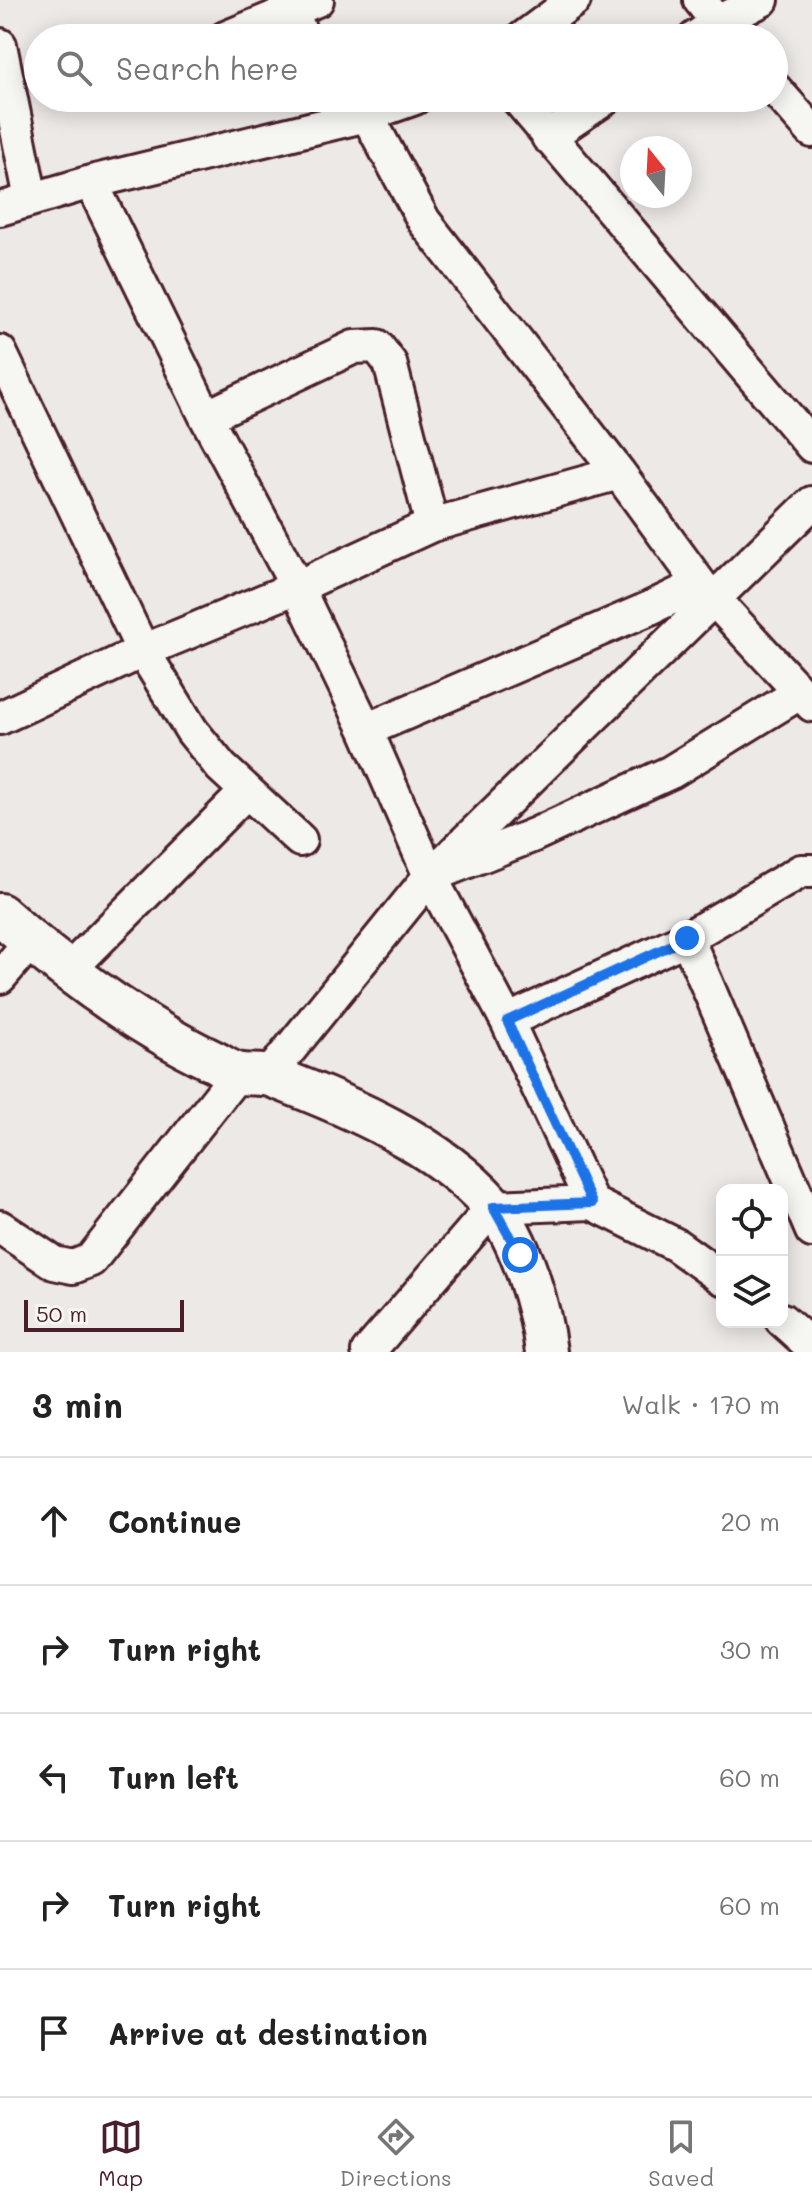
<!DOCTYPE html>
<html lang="en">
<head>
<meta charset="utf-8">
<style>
	body { margin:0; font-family:Mali,sans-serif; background:#f2f2f2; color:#222 }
	.controls { position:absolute; right:24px; bottom:24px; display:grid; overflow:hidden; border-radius:16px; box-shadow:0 4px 20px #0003 }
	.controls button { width:72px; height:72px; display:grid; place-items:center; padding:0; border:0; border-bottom:2px solid #e0e0e0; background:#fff; color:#222; font:40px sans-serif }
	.compass { position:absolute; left:620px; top:136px; width:72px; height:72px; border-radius:50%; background:#fff; box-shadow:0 4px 20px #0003; rotate:342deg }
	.scale { position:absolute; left:24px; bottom:20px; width:160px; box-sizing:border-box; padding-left:8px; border:4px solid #4a1f2b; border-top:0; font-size:22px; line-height:28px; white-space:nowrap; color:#4a1f2b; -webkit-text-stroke:6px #f6f6f2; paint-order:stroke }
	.stop { position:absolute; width:24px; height:24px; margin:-18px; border:6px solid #1a73e8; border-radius:50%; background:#fff }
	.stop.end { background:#1a73e8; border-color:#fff; box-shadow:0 2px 8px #0008 }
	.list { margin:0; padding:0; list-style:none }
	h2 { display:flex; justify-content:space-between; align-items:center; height:104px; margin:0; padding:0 32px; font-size:34px }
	h2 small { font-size:26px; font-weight:400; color:#767676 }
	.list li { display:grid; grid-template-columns:52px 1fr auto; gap:24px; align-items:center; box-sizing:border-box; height:128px; padding:0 32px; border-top:2px solid #e0e0e0 }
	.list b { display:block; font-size:30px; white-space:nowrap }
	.list em { font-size:26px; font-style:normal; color:#767676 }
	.icon { flex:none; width:44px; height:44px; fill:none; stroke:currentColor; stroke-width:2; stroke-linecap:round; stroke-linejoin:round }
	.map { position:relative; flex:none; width:812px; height:1352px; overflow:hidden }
	.search { position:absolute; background:#fff; box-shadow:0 4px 20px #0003; left:24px; right:24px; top:24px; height:88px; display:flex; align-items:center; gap:20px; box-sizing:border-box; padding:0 28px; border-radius:44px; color:#767676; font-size:30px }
	.sheet { height:744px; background:#fff }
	nav { display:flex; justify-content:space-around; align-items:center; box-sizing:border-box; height:112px; border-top:2px solid #e0e0e0; background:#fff; font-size:22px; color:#767676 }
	nav a { display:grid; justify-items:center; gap:4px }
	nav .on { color:#4a1f2b }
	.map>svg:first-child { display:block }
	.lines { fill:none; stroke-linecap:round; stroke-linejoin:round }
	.minor-casing { stroke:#4a1f2b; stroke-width:38 }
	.major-casing { stroke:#4a1f2b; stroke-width:46 }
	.minor { stroke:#f6f6f2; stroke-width:32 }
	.major { stroke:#f6f6f2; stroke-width:40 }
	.route { stroke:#1a73e8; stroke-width:10 }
</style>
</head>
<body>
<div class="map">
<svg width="812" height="1352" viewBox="0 0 812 1352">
	<rect width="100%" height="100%" fill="#ece9e6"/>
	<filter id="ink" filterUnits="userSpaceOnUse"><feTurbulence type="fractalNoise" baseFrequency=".0125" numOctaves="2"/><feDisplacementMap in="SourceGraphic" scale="16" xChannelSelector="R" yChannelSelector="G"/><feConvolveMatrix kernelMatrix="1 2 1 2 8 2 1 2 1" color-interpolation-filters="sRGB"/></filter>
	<g filter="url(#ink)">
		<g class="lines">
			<defs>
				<path id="minor" d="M 289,0 L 302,38
					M 700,0 L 730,38
					M 225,38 L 317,0
					M 523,38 L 574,0
					M 695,38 L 717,23 L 762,0
					M 0,45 L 31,199
					M 774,88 L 812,131
					M 517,98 L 812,446
					M 367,115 L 424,221 L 619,473 L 700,584 L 812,705
					M 548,137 L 606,98
					M 91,182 L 206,417 L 297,587 L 366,730 L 430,876 L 507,1021 L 592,1203
					M 0,209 L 91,182 L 367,115 L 415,98
					M 0,352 L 143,651 L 192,731 L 221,767 L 300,840
					M 206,417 L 354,347 L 377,346 L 390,363 L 432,525
					M 0,718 L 143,651 L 297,587 L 432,525 L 619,473
					M 366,730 L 650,608 L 700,584
					M 443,871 L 534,835 L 671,772 L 801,692
					M 687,938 L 812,1231
					M 68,971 L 246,792
					M 0,977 L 31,941
					M 507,1021 L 687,938 L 801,871 L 812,871
					M 269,1075 L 430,876 L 812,503
					M 0,1227 L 54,1263 L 73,1267 L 91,1260 L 238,1073
					M 782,1320 L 812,1347
					M 368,1352 L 493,1207 L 592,1203 L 676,1245 L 722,1278"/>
				<path id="major" d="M 0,914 C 66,973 135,1024 215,1062 C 222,1066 229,1071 237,1073 C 248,1076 261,1073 273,1077 C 349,1106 437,1143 492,1205 C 521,1239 541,1309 546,1352"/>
			</defs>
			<!-- minor casing -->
			<use href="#minor" class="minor-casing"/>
			<!-- major casing -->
			<use href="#major" class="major-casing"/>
			<!-- minor -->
			<use href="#minor" class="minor"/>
			<!-- major -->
			<use href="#major" class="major"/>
		</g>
	</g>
	<g class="lines" filter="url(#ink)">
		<!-- route -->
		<path class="route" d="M 520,1255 L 493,1207 L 592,1203 L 507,1021 L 687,938"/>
	</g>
</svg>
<div class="controls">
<button><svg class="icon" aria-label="locate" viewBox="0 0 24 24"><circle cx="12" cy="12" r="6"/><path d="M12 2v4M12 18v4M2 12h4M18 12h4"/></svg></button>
<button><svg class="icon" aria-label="layers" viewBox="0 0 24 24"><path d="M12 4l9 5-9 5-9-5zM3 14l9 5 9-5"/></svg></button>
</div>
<svg class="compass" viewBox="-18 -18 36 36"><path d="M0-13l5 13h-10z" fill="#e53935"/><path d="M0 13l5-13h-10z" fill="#767676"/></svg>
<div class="scale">50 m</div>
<div class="stop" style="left:520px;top:1255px"></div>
<div class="stop end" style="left:687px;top:938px"></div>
<div class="search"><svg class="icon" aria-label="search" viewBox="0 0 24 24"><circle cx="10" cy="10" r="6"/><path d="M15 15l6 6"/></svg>Search here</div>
</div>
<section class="sheet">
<h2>3 min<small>Walk · 170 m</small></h2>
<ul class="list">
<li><svg class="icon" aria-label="ahead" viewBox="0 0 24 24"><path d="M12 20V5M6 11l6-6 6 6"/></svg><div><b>Continue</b></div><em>20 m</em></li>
<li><svg class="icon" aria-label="right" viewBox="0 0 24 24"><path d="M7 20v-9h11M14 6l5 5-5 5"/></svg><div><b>Turn right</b></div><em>30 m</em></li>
<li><svg class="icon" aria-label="left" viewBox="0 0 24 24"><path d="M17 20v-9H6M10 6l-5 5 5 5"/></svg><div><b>Turn left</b></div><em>60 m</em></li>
<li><svg class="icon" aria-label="right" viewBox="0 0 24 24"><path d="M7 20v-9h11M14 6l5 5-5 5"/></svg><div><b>Turn right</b></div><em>60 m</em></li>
<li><svg class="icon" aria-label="arrive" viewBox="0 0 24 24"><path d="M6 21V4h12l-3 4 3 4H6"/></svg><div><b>Arrive at destination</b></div></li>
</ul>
</section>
<nav>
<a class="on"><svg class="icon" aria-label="map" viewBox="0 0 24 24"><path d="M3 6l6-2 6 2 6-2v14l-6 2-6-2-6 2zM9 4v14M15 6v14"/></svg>Map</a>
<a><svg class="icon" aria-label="directions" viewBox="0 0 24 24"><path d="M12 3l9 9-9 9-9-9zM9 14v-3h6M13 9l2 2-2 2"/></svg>Directions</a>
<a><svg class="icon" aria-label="saved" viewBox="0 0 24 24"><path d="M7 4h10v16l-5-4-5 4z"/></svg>Saved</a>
</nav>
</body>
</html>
